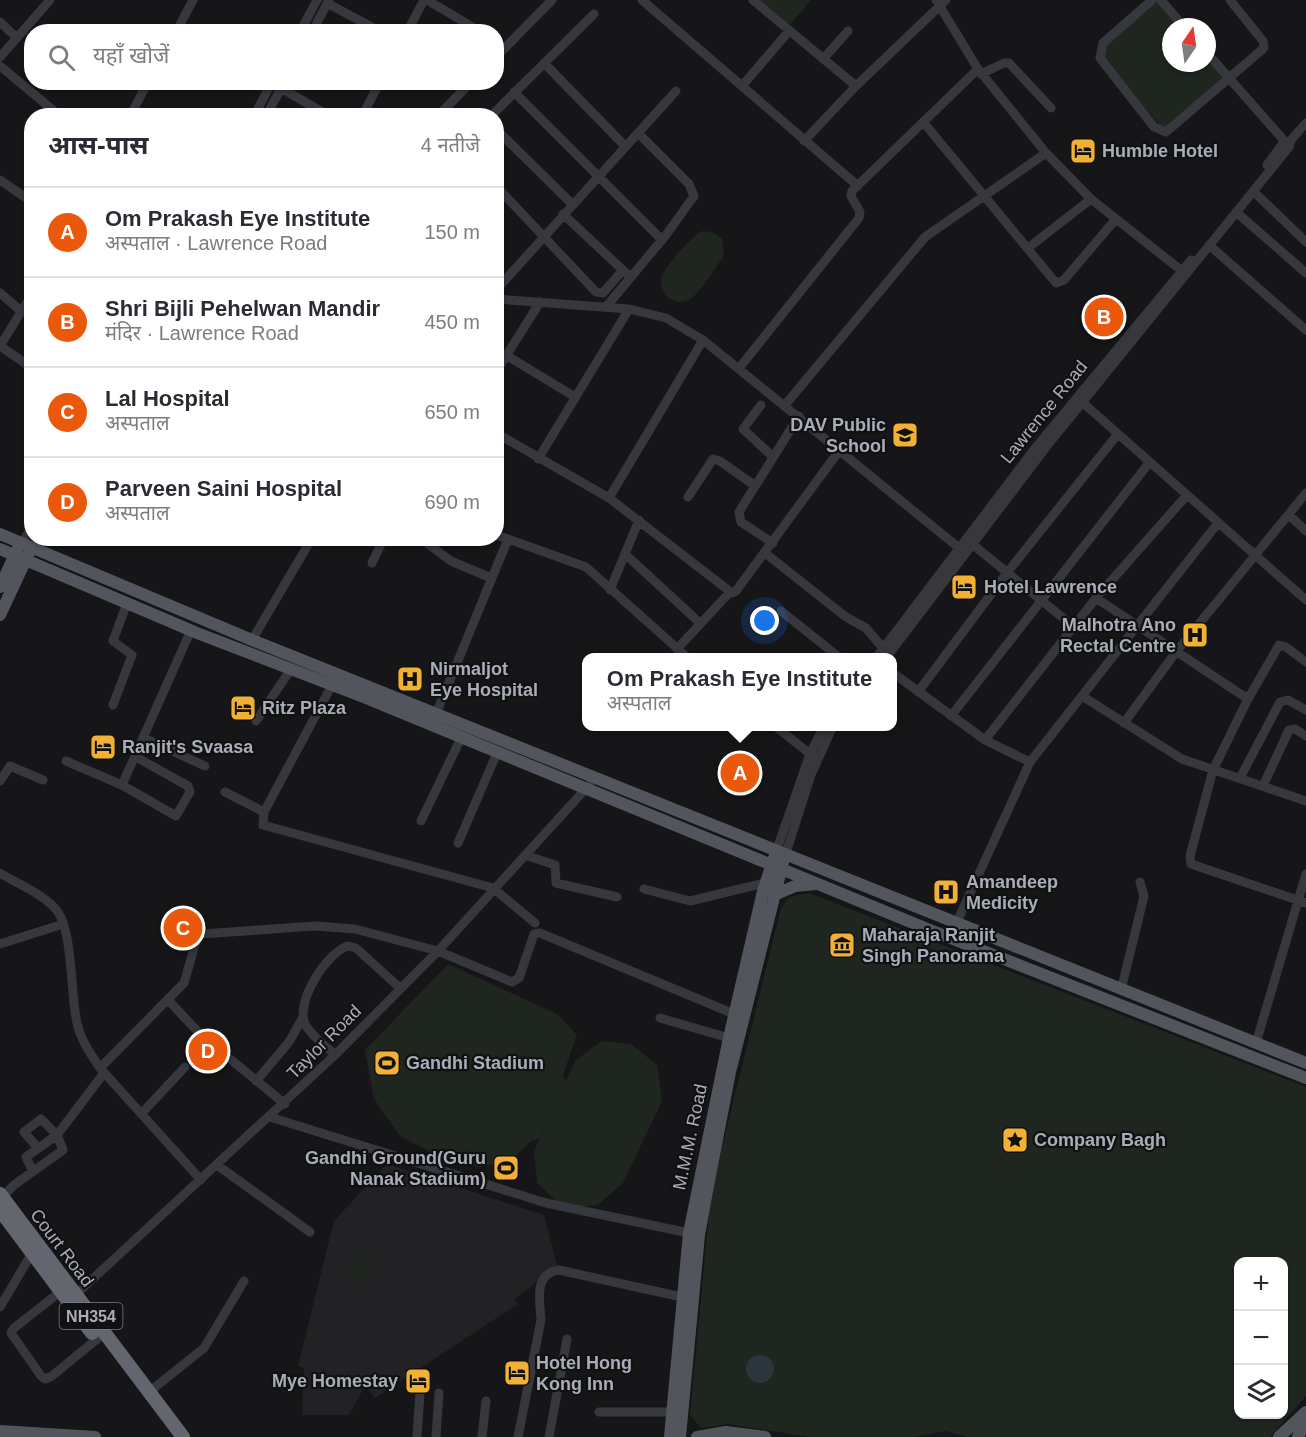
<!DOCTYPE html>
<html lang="hi">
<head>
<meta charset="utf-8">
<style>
	body { margin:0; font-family:Arial,"Noto Sans Devanagari",sans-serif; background:#f7f7f7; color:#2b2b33 }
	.controls { position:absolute; right:18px; bottom:18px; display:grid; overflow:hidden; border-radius:12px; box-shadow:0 2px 4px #0004 }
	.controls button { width:54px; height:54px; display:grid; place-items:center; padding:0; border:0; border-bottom:2px solid #e1e1e2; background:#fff; color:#2b2b33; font:30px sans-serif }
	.compass { position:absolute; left:1162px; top:18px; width:54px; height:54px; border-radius:50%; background:#fff; box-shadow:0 2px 4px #0004; rotate:13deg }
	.you { position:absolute; left:765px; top:621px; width:21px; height:21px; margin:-15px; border:4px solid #fff; border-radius:50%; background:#1a73e8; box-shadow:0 0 0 9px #1a73e833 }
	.badge { display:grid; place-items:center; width:39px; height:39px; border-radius:50%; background:#ea580c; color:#fff; font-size:20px; font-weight:700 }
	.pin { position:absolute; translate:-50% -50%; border:3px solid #fff; box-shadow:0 2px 6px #0006 }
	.popup { position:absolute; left:582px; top:653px; width:315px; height:78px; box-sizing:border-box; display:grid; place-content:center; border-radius:12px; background:#fff; filter:drop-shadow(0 2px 4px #0005); font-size:20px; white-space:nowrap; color:#7c7c81 }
	.popup b { font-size:22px; color:#2b2b33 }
	.popup::after { content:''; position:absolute; left:50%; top:100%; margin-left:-12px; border:12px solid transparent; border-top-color:#fff }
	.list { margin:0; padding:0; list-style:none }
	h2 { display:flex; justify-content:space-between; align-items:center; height:78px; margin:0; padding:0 24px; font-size:26px }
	h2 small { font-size:20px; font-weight:400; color:#7c7c81 }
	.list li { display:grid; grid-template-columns:39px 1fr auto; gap:18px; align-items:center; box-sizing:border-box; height:90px; padding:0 24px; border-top:2px solid #e1e1e2 }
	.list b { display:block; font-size:22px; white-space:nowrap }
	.list p { margin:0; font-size:20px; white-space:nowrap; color:#7c7c81 }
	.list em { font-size:20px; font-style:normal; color:#7c7c81 }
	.icon { flex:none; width:33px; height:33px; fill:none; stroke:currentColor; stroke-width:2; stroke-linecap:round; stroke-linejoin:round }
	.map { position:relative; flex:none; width:1306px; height:1437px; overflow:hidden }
	.search { position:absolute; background:#fff; box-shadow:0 2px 4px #0004; left:24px; top:24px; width:480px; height:66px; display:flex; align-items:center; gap:15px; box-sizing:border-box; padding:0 21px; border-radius:24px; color:#7c7c81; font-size:22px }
	.panel { position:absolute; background:#fff; box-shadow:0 2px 4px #0004; left:24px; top:108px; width:480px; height:438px; border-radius:24px }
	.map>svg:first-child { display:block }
	.built { fill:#222225 }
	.green { fill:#1e261f; fill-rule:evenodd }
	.water { fill:#2c353c }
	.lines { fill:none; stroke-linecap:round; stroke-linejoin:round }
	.minor { stroke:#37383d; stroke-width:9 }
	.major { stroke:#53555c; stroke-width:12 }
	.highway { stroke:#63666e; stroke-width:14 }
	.labels { text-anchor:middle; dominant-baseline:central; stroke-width:4.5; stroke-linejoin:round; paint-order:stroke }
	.shield { fill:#111113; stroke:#7b7e86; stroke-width:1.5 }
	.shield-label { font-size:16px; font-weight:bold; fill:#a8adb8 }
	.poi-label { font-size:18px; font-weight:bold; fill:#a8adb8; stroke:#111113; text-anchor:start }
	.street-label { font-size:18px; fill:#a8adb8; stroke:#111113 }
</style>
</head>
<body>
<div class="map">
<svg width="1306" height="1437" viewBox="0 0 1306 1437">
	<rect width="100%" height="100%" fill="#161618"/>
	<!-- built -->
	<path class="built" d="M 387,1164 L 544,1215 L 557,1265 L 544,1270 L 535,1283 L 514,1300 L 518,1304 L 375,1398 L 365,1386 L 349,1415 L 302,1415 L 304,1368 L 298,1366 L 334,1221 Z"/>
	<!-- green -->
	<path class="green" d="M 759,0 L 811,0 L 790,25 Z
		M 1157,1 L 1180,27 L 1171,27 L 1171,63 L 1207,63 L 1207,57 L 1224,77 L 1164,130 L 1105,62 L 1106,45 Z
		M 702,231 L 712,232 L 722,239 L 724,256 C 714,269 705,286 693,297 C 679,309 660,297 661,280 C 662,269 692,236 702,231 Z
		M 809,893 L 1306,1087 L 1306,1396 L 1270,1437 L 968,1437 L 946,1431 L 914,1437 L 810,1437 L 727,1424 L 701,1428 L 690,1415 L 711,1192 L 781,908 L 789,897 ZM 1238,1262 L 1284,1262 L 1284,1414 L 1238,1414 Z
		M 448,964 L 557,1014 L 577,1035 L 563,1075 L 566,1081 L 576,1060 L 602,1041 L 631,1044 L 657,1065 L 662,1101 L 623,1183 L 598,1205 L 564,1208 L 537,1183 L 534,1151 L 553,1109 L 539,1139 L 531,1141 L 511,1161 L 479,1167 L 444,1159 L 400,1136 L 374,1099 L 365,1050 Z
		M 359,1250 L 377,1259 L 363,1286 L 345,1277 Z"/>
	<!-- water -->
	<path class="water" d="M746 1369a14 14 0 1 1 28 0a14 14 0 1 1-28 0Z"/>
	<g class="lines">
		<!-- minor -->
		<path class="minor" d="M 427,0 L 481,32
			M 642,0 L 858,186
			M 753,0 L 856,86
			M 936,0 L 978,69 L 1046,153 L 1091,199 L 1182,271
			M 1152,0 L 1103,43 L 1100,58 L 1154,127 L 1166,132 L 1264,48 L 1263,41 L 1230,0
			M 1161,0 L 1184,27
			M 327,3 L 381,32
			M 0,22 L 16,37
			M 176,32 L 193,0
			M 300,32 L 317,0
			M 312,32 L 329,0
			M 407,32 L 424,0
			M 1207,53 L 1288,145
			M 0,57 L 50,0
			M 496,57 L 552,0
			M 823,59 L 848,31
			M 544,63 L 625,146
			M 0,66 L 60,116
			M 981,74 L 1004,63 L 1009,63 L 1051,108
			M 742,86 L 789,31
			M 281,88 L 329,116
			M 514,92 L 662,240
			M 130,116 L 148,82
			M 254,116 L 272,82
			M 266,116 L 283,85
			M 362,116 L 380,82
			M 438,116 L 471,82
			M 491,116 L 594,14
			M 924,123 L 1056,283 L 1064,280 L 1115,220
			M 496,129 L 572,204
			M 804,141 L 856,86 L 946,0
			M 1267,165 L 1284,142 L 1291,140
			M 0,180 L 32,202
			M 496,186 L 596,292 L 603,293 L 623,270
			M 1253,191 L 1306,242
			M 1236,212 L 1306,273
			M 563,214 L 627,274
			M 1209,245 L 1306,330
			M 1028,248 L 1091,199
			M 496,290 L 676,91
			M 0,293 L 22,312
			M 496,299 L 629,309 L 666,318 L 703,340 L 958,547
			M 606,307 L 666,235 L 694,196 L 689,184 L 638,133
			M 0,346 L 32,294
			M 0,346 L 32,368
			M 506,355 L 575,397
			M 740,367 L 859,218 L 860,212 L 851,196 L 852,191 L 978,69
			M 496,372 L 540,302
			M 1082,402 L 1306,600
			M 761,405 L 743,429 L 772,456
			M 785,405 L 925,237 L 1046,153
			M 496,433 L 609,498 L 732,593 L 736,591 L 839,451
			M 538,459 L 629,309
			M 688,497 L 713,459 L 720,461 L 754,485
			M 609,498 L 703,340
			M 1289,515 L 1306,531
			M 496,535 L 508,539
			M 420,538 L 451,561 L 491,578
			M 23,542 L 32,525
			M 773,543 L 741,522 L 739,512 L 799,416
			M 972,544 L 1073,626
			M 765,553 L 846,617 L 866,628 L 883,648
			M 625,554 L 700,623
			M 372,563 L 384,538
			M 610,590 L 639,520
			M 1096,598 L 1248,699 L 1213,770 L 1190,856 L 1191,864 L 1306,903
			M 781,611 L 840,658
			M 252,640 L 312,538
			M 677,649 L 730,592
			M 876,658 L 1036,447 L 1191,260
			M 886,658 L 1047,446 L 1289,147 L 1291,140 L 1306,123
			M 893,673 L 985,740 L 1030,762
			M 332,685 L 264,812 L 263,825 L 493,888 L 535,923
			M 918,692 L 1006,574 L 1117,435
			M 1082,696 L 1182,759 L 1306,801
			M 1248,699 L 1279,645 L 1286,647 L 1306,662
			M 113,705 L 132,655 L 113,641 L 127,603
			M 436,714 L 508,539 L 586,567 L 688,658
			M 951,716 L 1149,463
			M 256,721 L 291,669
			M 1124,723 L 1176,652 L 1306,493
			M 775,726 L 814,757
			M 144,738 L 205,766
			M 985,740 L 1096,598 L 1187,495
			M 66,761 L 122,785 L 176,816 L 190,792 L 188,786 L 136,757
			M 1240,778 L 1280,702 L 1288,700 L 1306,710
			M 0,781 L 10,766 L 43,780
			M 122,785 L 191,630
			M 1263,786 L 1289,730 L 1295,729 L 1306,736
			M 225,792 L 264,812
			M 421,821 L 461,738
			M 458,843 L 497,753
			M 777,849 L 810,754 L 824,726
			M 786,853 L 811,775 L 833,726
			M 525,855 L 555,865 L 556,883 L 617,897
			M 0,873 C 18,884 46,895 58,912 C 72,932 71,992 76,1018 C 79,1037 89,1052 100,1068
			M 644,889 L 690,901 L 765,883
			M 956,924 L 1030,762 L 1218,523
			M 0,944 L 57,926
			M 1121,990 L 1144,896 L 1140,882
			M 168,1000 L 202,1036 L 285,1104
			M 660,1018 L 729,1038
			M 1256,1043 L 1306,874
			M 335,1055 C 326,1046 311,1036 305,1024 C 295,1002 327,952 348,946 L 356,948 L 400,988
			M 256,1081 L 289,1042 L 303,1017
			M 141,1114 L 185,1067
			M 270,1117 L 546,1203 L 689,1233
			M 217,1165 L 310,1232
			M 33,1172 L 26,1157 L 57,1135 L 104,1073
			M 201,1180 L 100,1068 L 184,983 L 197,938 L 201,934 L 315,926 L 355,929 L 438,951 L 512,982 L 519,978 L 534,934 L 540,933 L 734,1014
			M 2,1197 L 14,1185 L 63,1150 L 57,1135 L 41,1119 L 24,1132 L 37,1147
			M 60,1292 L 14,1328 L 11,1333 L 41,1376 L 45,1379 L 52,1376 L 97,1339
			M 72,1298 L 335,1055 L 438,951 L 590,784
			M 0,1307 L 32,1253
			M 149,1392 L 204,1348 L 244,1281
			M 599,1412 L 672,1412
			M 417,1437 L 421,1378
			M 436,1437 L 439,1393
			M 482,1437 L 486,1401
			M 518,1437 L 541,1320 C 540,1302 533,1273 559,1270 L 682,1297
			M 549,1437 L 567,1339"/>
		<!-- major -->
		<path class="major" d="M 0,534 L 252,640 L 1306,1063
			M 0,549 L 197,633 L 366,698 L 930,930 L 1306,1078
			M 0,587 L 17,550
			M 0,615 L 29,553
			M 774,895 L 795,886 L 815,884
			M 0,1431 L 95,1437
			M 670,1437 L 689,1233 L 729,1038 L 763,891 L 774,858
			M 680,1437 L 699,1235 L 707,1191 L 730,1072 L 783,862
			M 697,1437 L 726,1432 L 765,1437
			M 1279,1437 L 1306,1412
			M 1298,1437 L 1306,1419"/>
		<!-- highway -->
		<path class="highway" d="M 0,1194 L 183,1437
			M 0,1210 L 92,1333"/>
	</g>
	<!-- icons -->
	<defs>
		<symbol id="hotel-square" viewBox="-11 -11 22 22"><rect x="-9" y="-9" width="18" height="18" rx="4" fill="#f2b134" stroke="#111113"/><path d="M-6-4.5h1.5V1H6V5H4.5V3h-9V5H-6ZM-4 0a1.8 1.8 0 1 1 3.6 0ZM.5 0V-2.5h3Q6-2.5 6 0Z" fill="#111"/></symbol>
		<symbol id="school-square" viewBox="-11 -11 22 22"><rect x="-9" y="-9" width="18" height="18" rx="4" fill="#f2b134" stroke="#111113"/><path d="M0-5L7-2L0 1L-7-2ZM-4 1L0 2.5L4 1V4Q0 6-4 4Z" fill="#111"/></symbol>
		<symbol id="hospital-square" viewBox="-11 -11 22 22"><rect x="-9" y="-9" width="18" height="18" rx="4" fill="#f2b134" stroke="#111113"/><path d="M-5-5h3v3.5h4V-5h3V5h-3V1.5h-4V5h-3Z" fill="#111"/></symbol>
		<symbol id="museum-square" viewBox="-11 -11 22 22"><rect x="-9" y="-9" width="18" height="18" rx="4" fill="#f2b134" stroke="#111113"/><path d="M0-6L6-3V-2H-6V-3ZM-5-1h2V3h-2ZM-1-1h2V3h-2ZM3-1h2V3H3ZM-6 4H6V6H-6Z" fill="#111"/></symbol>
		<symbol id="stadium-square" viewBox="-11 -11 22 22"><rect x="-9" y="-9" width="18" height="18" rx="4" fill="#f2b134" stroke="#111113"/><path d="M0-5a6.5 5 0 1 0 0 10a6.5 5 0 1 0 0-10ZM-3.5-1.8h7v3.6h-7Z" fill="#111"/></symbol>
		<symbol id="sight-square" viewBox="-11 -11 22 22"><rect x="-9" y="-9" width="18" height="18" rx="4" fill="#f2b134" stroke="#111113"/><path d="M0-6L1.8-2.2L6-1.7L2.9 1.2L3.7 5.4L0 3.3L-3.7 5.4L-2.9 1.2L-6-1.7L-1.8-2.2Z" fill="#111"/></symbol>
	</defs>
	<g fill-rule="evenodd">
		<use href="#hotel-square" x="1068" y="136" width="30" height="30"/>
		<use href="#school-square" x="890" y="420" width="30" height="30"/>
		<use href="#hotel-square" x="949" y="572" width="30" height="30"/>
		<use href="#hospital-square" x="1180" y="620" width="30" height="30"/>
		<use href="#hospital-square" x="395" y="664" width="30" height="30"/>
		<use href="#hotel-square" x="228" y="693" width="30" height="30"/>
		<use href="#hotel-square" x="88" y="732" width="30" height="30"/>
		<use href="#hospital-square" x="931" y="877" width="30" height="30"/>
		<use href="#museum-square" x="827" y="930" width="30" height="30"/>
		<use href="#stadium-square" x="372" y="1048" width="30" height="30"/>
		<use href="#sight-square" x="1000" y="1125" width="30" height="30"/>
		<use href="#stadium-square" x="491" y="1153" width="30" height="30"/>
		<use href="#hotel-square" x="502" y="1358" width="30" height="30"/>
		<use href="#hotel-square" x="403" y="1366" width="30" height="30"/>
	</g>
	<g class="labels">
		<!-- shield labels -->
		<rect class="shield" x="59.5" y="1303" width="63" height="26" rx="4.5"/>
		<g class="shield-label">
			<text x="91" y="1316">NH354</text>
		</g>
		<!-- poi labels -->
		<g class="poi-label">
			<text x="1102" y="151">Humble Hotel</text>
			<text x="886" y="425" text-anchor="end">DAV Public<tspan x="886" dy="21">School</tspan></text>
			<text x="984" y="587">Hotel Lawrence</text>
			<text x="1176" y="625" text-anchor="end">Malhotra Ano<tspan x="1176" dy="21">Rectal Centre</tspan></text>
			<text x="430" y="669">Nirmaljot<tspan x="430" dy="21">Eye Hospital</tspan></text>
			<text x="262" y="708">Ritz Plaza</text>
			<text x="122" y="747">Ranjit's Svaasa</text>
			<text x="966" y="882">Amandeep<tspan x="966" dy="21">Medicity</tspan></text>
			<text x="862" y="935">Maharaja Ranjit<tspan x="862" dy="21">Singh Panorama</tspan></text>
			<text x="406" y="1063">Gandhi Stadium</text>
			<text x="1034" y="1140">Company Bagh</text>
			<text x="486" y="1158" text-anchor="end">Gandhi Ground(Guru<tspan x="486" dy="21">Nanak Stadium)</tspan></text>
			<text x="536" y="1363">Hotel Hong<tspan x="536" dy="21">Kong Inn</tspan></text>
			<text x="398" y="1381" text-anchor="end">Mye Homestay</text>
		</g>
		<!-- street labels -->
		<g class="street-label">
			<text transform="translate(1044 412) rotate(-51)">Lawrence Road</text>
			<text transform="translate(324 1042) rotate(-45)">Taylor Road</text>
			<text transform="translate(690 1137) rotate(-78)">M.M.M. Road</text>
			<text transform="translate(62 1248) rotate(53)">Court Road</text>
		</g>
	</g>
</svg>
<div class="controls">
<button>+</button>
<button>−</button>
<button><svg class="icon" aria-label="layers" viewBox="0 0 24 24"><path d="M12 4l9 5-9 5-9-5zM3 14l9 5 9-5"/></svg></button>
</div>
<svg class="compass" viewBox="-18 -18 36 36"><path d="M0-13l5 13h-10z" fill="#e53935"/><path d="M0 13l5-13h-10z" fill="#7c7c81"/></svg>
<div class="you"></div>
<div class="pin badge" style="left:740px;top:773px">A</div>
<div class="popup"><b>Om Prakash Eye Institute</b>अस्पताल</div>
<div class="pin badge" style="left:1104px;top:317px">B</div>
<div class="pin badge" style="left:183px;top:928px">C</div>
<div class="pin badge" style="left:208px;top:1051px">D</div>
<div class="search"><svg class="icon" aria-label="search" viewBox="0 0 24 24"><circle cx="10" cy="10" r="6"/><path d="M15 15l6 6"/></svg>यहाँ खोजें</div>
<section class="panel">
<h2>आस-पास<small>4 नतीजे</small></h2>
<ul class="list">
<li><span class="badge">A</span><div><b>Om Prakash Eye Institute</b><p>अस्पताल · Lawrence Road</p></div><em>150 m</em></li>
<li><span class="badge">B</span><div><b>Shri Bijli Pehelwan Mandir</b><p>मंदिर · Lawrence Road</p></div><em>450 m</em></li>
<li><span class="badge">C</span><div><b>Lal Hospital</b><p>अस्पताल</p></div><em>650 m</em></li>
<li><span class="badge">D</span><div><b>Parveen Saini Hospital</b><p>अस्पताल</p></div><em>690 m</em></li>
</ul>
</section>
</div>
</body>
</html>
